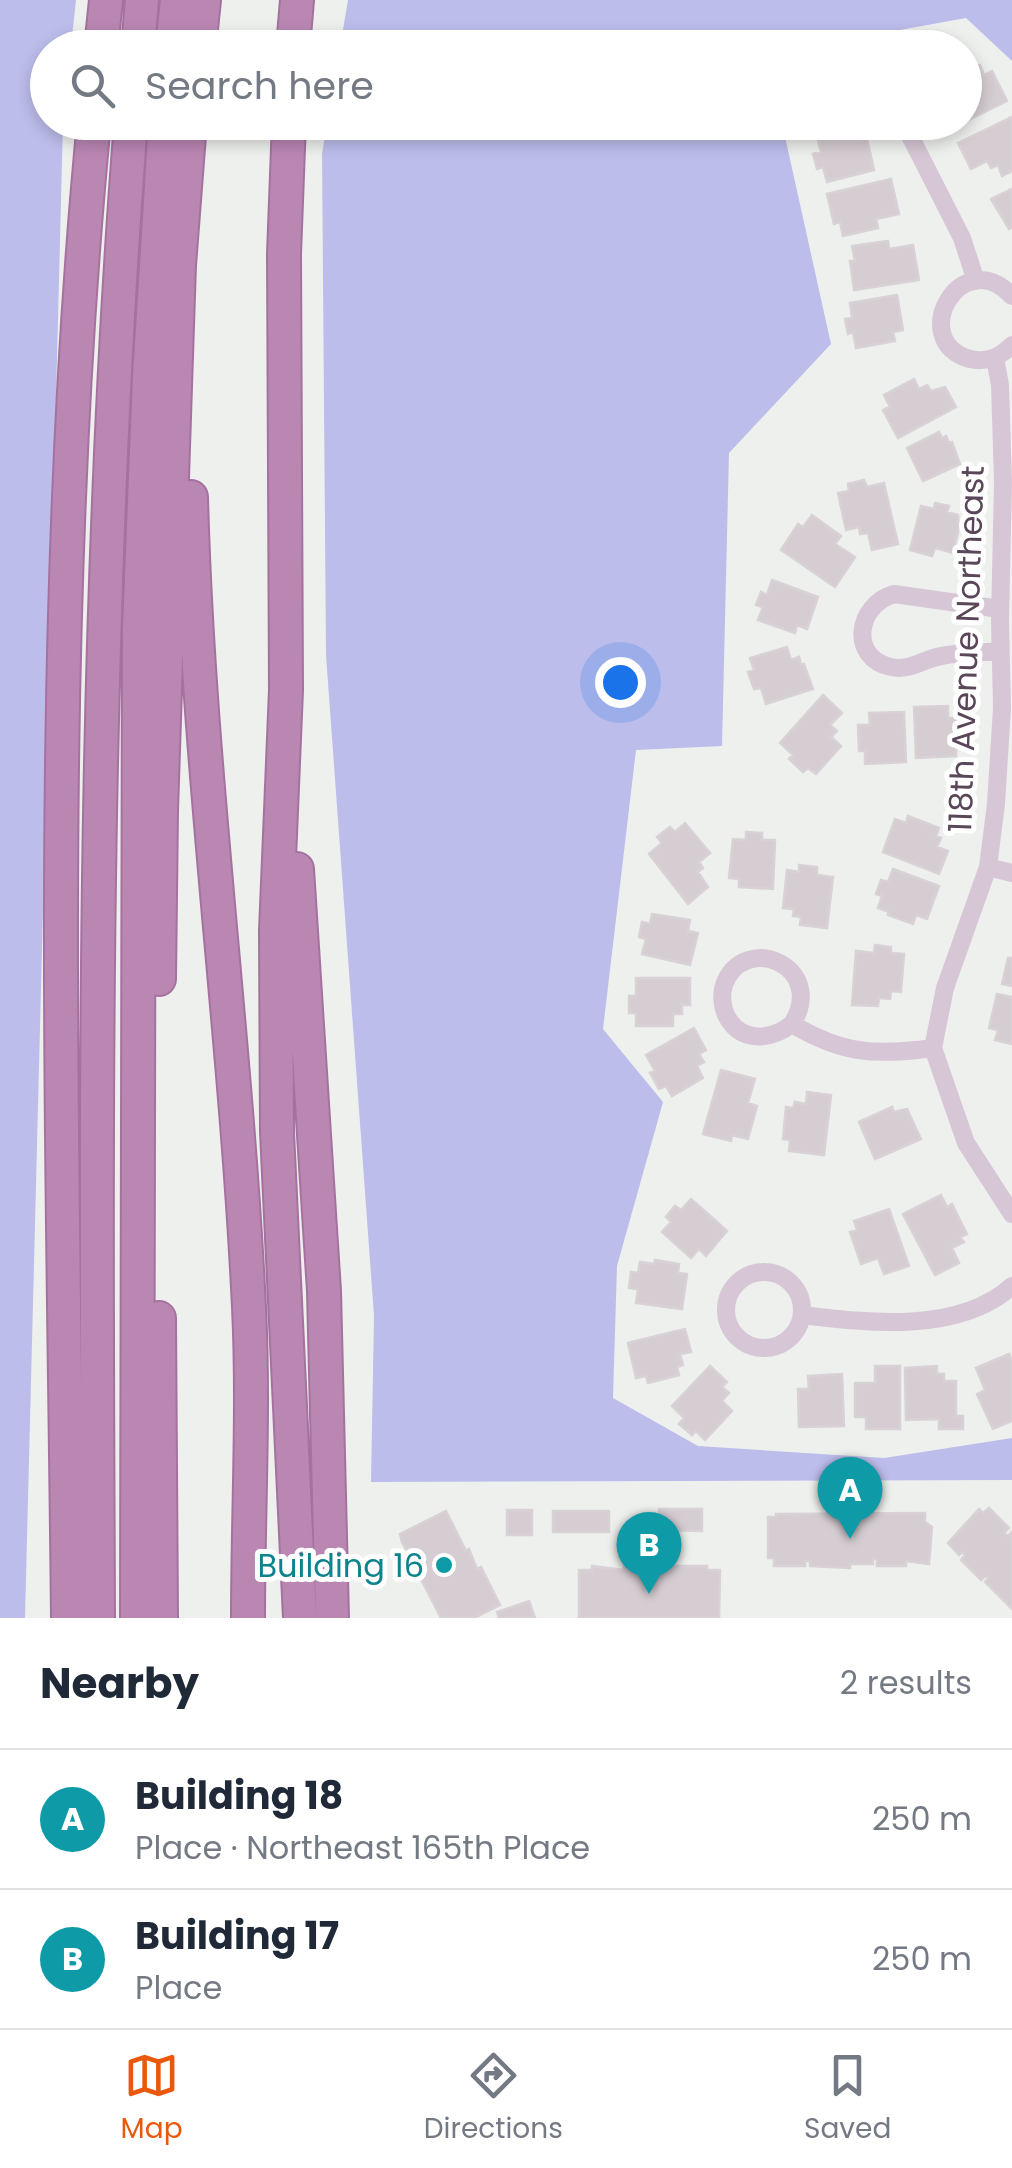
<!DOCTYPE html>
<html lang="en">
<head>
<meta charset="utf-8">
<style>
	body { margin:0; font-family:Poppins,sans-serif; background:#f2f2f3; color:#1f2937 }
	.you { position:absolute; left:620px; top:682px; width:35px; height:35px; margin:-25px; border:8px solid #fff; border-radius:50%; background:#1a73e8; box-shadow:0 0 0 15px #1a73e833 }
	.badge { display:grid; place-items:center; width:65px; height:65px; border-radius:50%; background:#ea580c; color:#fff; font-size:32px; font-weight:700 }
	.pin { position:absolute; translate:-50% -82px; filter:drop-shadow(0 2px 5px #0008) }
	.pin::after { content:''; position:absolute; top:52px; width:35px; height:30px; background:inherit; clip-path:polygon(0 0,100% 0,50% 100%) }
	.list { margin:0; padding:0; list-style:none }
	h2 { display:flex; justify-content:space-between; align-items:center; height:130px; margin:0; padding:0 40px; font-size:42px }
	h2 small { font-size:32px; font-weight:400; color:#747a83 }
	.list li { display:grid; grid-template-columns:65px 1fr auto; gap:30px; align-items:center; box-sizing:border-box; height:140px; padding:0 40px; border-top:2px solid #e0e1e3 }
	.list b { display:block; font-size:38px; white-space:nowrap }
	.list p { margin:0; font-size:32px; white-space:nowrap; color:#747a83 }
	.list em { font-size:32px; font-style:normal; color:#747a83 }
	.icon { flex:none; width:55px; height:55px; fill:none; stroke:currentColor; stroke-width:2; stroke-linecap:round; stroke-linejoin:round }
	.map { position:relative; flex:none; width:1012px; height:1618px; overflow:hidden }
	.search { position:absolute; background:#fff; box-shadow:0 5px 15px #0003; left:30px; right:30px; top:30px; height:110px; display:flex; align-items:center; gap:25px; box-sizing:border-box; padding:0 35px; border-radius:55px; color:#747a83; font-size:38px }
	.sheet { height:410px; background:#fff }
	nav { display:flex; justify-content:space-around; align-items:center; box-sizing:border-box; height:140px; border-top:2px solid #e0e1e3; background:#fff; font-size:28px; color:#747a83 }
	nav a { display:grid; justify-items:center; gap:5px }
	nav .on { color:#ea580c }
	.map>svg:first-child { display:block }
	.green { fill:#bdbdec }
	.building { fill:#d5cdd2; stroke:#d8d1d6; stroke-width:2.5 }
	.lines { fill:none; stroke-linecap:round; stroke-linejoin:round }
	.highway-casing { stroke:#a5729f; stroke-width:36 }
	.street { stroke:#d7c7d6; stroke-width:18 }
	.highway { stroke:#ba87b3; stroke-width:32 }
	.culture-dot { fill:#0f9aa8; stroke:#fff; stroke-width:4 }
	.labels { text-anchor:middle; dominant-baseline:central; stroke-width:10; stroke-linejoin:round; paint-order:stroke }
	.street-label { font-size:32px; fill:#594658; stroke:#fff }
	.culture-label { font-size:32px; fill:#0d838f; stroke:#fff; text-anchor:end }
</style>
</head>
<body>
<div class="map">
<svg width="1012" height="1618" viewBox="0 0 1012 1618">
	<rect width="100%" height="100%" fill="#eef0ed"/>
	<!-- green -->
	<path class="green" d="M 0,0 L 76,0 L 71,47 L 48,48 L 48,122 L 63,123 L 25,1618 L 0,1618 Z
		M 348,0 L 1012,0 L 1012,61 L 966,18 L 806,47 L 340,47 Z
		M 327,123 L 782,123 L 831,344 L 729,453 L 722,746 L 636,750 L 603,1029 L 663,1102 L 617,1266 L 613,1398 L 698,1446 L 884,1458 L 1012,1438 L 1012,1480 L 371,1482 L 374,1316 L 326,655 L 322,154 Z"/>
	<!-- building -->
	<path class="building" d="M 980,65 L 984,75 L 992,71 L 1007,101 L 964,122 L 964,72 Z
		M 1012,117 L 1012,171 L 1002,176 L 998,165 L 991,168 L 987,161 L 971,169 L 958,143 Z
		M 854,129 L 857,141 L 867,139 L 874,170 L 827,182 L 823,167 L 817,169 L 813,154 L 821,152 L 818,140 Z
		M 891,179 L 899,214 L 876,219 L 878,228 L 843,236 L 840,222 L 834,224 L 827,194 Z
		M 1012,189 L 1012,227 L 1009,229 L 991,199 Z
		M 888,241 L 889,249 L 913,245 L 919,280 L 854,290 L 850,261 L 855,261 L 852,246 Z
		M 897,295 L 903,330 L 893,332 L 895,341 L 856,348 L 853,332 L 848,334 L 845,319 L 852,318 L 850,303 Z
		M 914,379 L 919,389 L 927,385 L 931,391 L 945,387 L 956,407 L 898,438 L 883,410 L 890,407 L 884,395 Z
		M 939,432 L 942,438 L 946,436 L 949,443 L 952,442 L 960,464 L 923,481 L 907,448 Z
		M 864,480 L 867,487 L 884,483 L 898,544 L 872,550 L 868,533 L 860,534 L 859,527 L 846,530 L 838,493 L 849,491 L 848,484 Z
		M 935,503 L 949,506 L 947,512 L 958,515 L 959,528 L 953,553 L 935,548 L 932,556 L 910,550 L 921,506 L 934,509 Z
		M 812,515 L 841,536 L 835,544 L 855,557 L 835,587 L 781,550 L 798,524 L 803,527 Z
		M 772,580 L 818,597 L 807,629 L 797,625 L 795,633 L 758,620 L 763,607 L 756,605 L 761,592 L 767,595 Z
		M 787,647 L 791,660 L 799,657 L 801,665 L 804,664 L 813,689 L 766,704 L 761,688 L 754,689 L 748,672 L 754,670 L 750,658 Z
		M 823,695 L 842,713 L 830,725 L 837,731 L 831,737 L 841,746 L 816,774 L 808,768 L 803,772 L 789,759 L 793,755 L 780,743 Z
		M 948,706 L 948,718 L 957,718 L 956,756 L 916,758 L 914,707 Z
		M 904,712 L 906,762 L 865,764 L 865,751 L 859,751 L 858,725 L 870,725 L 869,713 Z
		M 908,816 L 939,828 L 936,836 L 941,838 L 937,847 L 948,851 L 939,874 L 883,852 L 895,819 L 906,823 Z
		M 685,823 L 710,853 L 699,862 L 703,868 L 698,872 L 708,887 L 688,904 L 649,854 L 662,843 L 657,837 L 670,827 L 675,832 Z
		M 746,832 L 762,833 L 762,840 L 775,840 L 773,889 L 739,887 L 739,879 L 729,878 L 733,839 L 746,840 Z
		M 799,865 L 817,867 L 817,875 L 833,877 L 827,928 L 800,925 L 801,917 L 793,916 L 794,909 L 783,908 L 787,870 L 799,872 Z
		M 893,869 L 939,886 L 927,919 L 916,915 L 913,924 L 888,915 L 889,912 L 878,908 L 882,896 L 876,894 L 881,880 L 888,882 Z
		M 652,914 L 690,920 L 688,931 L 698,933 L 690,965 L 642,954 L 646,939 L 639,937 L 642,922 L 650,924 Z
		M 875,945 L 891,947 L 891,953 L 904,954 L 901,992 L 891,991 L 890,999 L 879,998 L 878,1006 L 852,1005 L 856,951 L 874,953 Z
		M 1008,958 L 1012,958 L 1012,986 L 1002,984 Z
		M 636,978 L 690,978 L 690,1005 L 682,1005 L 682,1014 L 673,1014 L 673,1026 L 636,1026 L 636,1013 L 629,1013 L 629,996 L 636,996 Z
		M 997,994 L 1012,997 L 1012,1044 L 995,1040 L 998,1030 L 989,1028 Z
		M 694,1028 L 706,1050 L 699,1054 L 704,1062 L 697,1066 L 703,1078 L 672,1096 L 666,1086 L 659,1089 L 650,1073 L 655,1071 L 646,1055 Z
		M 721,1070 L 755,1079 L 748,1103 L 757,1106 L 748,1139 L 732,1135 L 731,1141 L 703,1134 Z
		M 807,1092 L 831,1095 L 824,1155 L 789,1151 L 790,1140 L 783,1139 L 786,1107 L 793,1108 L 795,1102 L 806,1104 Z
		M 892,1107 L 894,1112 L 907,1109 L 921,1139 L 875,1159 L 859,1122 Z
		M 941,1195 L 947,1207 L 952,1204 L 967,1234 L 960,1237 L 964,1242 L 952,1248 L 959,1263 L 935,1275 L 903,1214 Z
		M 691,1199 L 727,1231 L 706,1256 L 699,1249 L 691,1258 L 662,1232 L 671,1222 L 666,1217 L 675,1206 L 681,1210 Z
		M 889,1209 L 909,1266 L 884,1274 L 878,1258 L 861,1264 L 850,1232 L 857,1230 L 854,1221 Z
		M 655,1260 L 679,1264 L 678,1273 L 687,1274 L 682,1309 L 636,1303 L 638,1289 L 629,1288 L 631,1272 L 638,1273 L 640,1262 L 654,1264 Z
		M 685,1329 L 691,1352 L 680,1354 L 683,1365 L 677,1367 L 679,1375 L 648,1383 L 646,1376 L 636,1378 L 628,1343 Z
		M 1009,1354 L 1012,1361 L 1012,1421 L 993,1429 L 977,1394 L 985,1390 L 976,1368 Z
		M 710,1366 L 727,1382 L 722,1387 L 729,1393 L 722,1401 L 732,1411 L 705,1440 L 696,1431 L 692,1435 L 679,1424 L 684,1418 L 672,1406 Z
		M 875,1366 L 900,1366 L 900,1429 L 866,1429 L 866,1417 L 855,1417 L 855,1383 L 875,1383 Z
		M 937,1366 L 937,1374 L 944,1374 L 944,1381 L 956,1381 L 956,1416 L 963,1416 L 963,1429 L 939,1429 L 939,1419 L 906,1420 L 905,1368 Z
		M 842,1374 L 844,1426 L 799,1427 L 798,1389 L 809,1389 L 808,1376 Z
		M 989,1508 L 1009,1528 L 1004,1533 L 1008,1536 L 1012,1532 L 1012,1609 L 985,1582 L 988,1578 L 985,1576 L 981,1580 L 961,1560 L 965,1555 L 962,1552 L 959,1555 L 948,1543 L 979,1509 L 983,1513 Z
		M 659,1509 L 702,1509 L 702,1531 L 659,1530 Z
		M 507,1510 L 532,1510 L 532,1535 L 507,1535 Z
		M 446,1511 L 466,1551 L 469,1549 L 477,1569 L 481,1567 L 500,1605 L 474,1618 L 441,1618 L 402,1542 L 400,1534 Z
		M 553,1511 L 609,1511 L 609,1532 L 553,1532 Z
		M 925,1513 L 925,1522 L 932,1527 L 929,1564 L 906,1561 L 906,1566 L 877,1566 L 877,1559 L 873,1559 L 873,1564 L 850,1564 L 850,1568 L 810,1566 L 810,1561 L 805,1561 L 805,1566 L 774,1566 L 774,1558 L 768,1558 L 768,1517 L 776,1517 L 776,1514 Z
		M 592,1566 L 624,1570 L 624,1566 L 639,1566 L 639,1570 L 658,1570 L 659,1566 L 707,1566 L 707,1570 L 720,1570 L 719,1618 L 579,1618 L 579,1570 L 592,1570 Z
		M 529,1601 L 535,1618 L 499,1618 L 497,1612 Z"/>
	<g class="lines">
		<defs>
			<path id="highway" d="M 101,48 L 106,0
				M 138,48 L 142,0
				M 172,48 L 177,0
				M 199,48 L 204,0
				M 293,48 L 297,0
				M 289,122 L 284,254 L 286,690 L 276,931 L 277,1132 L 300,1618
				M 191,497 C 198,768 236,1036 249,1307 C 254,1410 248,1515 248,1618
				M 297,869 L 324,1291 L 332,1618
				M 159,979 L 161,811 L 179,265 L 190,122
				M 159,1318 L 161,1618
				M 68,1618 C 63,1121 46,618 94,122
				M 98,1618 C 96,1119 92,620 131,122
				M 137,1618 L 139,629 L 149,377 L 165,122"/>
		</defs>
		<!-- highway casing -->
		<use href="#highway" class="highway-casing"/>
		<!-- street -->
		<path class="street" d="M 906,128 L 962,238 L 976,281
			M 1012,296 C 961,242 906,341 970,359 C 987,363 1000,357 1012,345
			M 995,358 L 1000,385 L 1003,482 L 1000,620 L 1002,708 L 996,804 L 988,867 L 945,988 L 933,1048 L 966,1143 L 1012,1214
			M 1000,609 L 894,594 C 856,605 849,658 891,667 C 908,671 921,661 937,657 C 957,652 980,653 1000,651
			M 988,867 L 1012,873
			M 792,1024 C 770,1041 740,1043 726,1015 C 722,1006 721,994 724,985 C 743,931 828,966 792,1024 C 842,1054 876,1056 933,1048
			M726 1310a38 38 0 1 1 76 0a38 38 0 1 1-76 0Z
			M 802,1315 C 868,1323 959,1334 1012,1286"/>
		<!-- highway -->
		<use href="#highway" class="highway"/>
	</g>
	<!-- markers -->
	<circle class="culture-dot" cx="444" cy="1565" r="10"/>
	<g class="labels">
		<!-- street labels -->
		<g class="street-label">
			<text transform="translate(966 649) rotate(-88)">118th Avenue Northeast</text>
		</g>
		<!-- culture labels -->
		<g class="culture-label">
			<text x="424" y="1565">Building 16</text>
		</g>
	</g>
</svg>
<div class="you"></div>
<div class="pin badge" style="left:850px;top:1539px;background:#0f9aa8">A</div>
<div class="pin badge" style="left:649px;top:1594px;background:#0f9aa8">B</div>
<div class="search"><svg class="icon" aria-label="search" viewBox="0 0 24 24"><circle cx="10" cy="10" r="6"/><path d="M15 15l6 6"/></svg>Search here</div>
</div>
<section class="sheet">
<h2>Nearby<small>2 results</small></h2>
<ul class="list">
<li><span class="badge" style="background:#0f9aa8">A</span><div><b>Building 18</b><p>Place · Northeast 165th Place</p></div><em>250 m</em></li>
<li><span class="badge" style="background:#0f9aa8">B</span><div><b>Building 17</b><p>Place</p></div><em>250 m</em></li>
</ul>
</section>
<nav>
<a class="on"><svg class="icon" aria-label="map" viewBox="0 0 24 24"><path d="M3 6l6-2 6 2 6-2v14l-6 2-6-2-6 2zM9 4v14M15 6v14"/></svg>Map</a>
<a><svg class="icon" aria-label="directions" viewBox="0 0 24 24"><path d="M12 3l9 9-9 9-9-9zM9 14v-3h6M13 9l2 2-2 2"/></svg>Directions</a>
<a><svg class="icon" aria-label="saved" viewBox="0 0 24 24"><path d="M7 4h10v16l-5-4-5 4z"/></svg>Saved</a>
</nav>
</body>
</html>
